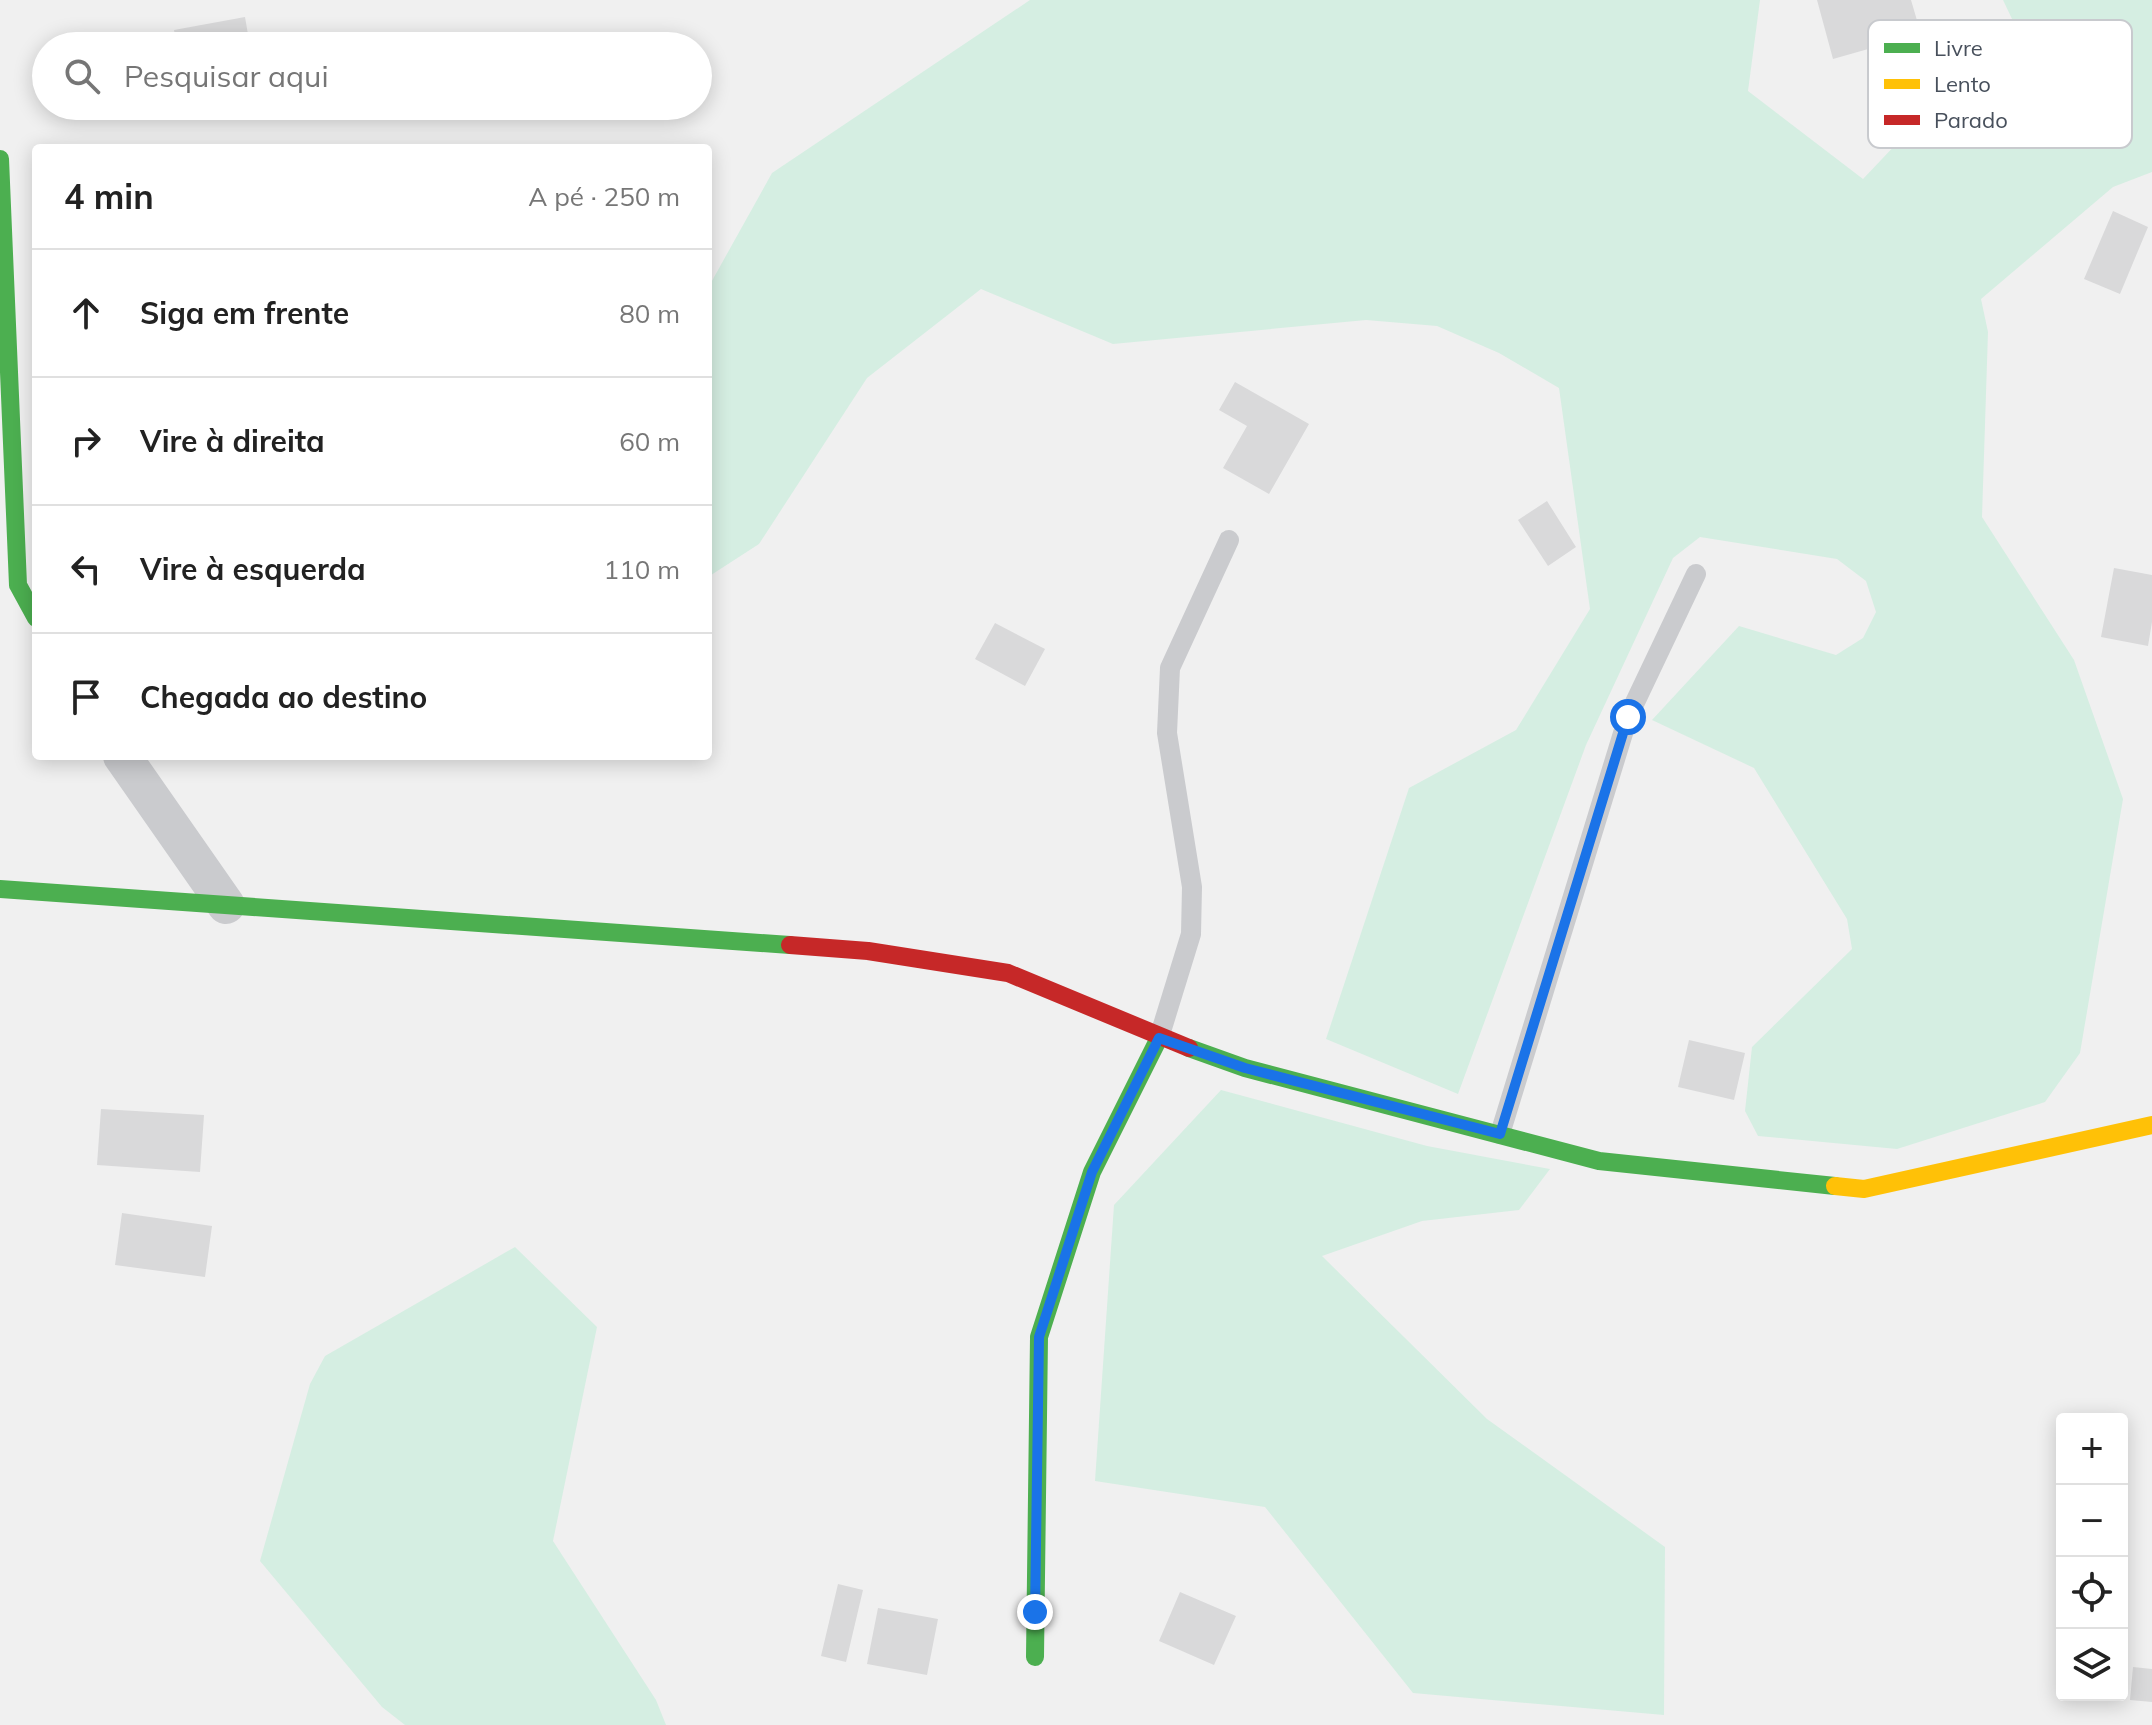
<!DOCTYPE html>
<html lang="pt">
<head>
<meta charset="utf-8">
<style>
	body { margin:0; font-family:Mulish,sans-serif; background:#f2f2f2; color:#222 }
	.controls { position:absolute; right:24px; bottom:24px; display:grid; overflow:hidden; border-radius:8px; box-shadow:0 4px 20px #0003 }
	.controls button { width:72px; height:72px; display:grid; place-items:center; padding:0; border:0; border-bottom:2px solid #e0e0e0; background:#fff; color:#222; font:40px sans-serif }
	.stop { position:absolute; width:24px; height:24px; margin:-18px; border:6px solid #1a73e8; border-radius:50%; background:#fff }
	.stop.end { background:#1a73e8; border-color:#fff; box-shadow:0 2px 8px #0008 }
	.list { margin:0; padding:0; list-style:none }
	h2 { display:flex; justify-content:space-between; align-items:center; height:104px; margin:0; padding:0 32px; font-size:34px }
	h2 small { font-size:26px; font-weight:400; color:#767676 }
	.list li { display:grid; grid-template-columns:52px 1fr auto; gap:24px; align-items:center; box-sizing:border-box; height:128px; padding:0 32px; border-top:2px solid #e0e0e0 }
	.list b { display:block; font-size:30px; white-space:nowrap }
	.list em { font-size:26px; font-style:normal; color:#767676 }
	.icon { flex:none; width:44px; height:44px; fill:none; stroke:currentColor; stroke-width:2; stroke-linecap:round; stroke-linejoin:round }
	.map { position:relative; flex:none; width:2152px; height:1725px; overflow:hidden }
	.search { position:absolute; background:#fff; box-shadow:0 4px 20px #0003; left:32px; top:32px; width:680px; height:88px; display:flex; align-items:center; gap:20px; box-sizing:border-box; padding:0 28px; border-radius:44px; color:#767676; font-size:30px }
	.panel { position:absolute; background:#fff; box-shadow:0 4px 20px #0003; left:32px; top:144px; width:680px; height:616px; border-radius:8px }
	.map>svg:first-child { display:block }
	.green { fill:#d5eee2 }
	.building { fill:#d9d9da }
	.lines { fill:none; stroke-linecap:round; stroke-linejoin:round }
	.lane { stroke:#cacbce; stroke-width:20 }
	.street { stroke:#cacbce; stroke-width:38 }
	.fast { stroke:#4caf50; stroke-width:18 }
	.slow { stroke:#ffc107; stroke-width:18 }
	.jam { stroke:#c62828; stroke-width:18 }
	.route { stroke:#1a73e8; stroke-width:10 }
	.key { fill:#fff; stroke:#c8cace; stroke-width:2 }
	.key-label { font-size:22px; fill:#48505c }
</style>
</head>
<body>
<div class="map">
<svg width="2152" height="1725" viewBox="0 0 2152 1725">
	<rect width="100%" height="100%" fill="#f0f0f0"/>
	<!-- green -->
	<path class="green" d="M 1030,0 L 1760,0 L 1748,91 L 1863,179 L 2013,21 L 2003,0 L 2152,0 L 2152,172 L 2113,187 L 1981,299 L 1988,332 L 1982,517 L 2074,660 L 2123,799 L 2080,1053 L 2045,1102 L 1897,1149 L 1758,1136 L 1745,1111 L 1752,1047 L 1852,949 L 1847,919 L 1754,768 L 1652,720 L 1739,626 L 1836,655 L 1863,638 L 1876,612 L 1866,581 L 1837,559 L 1700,537 L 1673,558 L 1586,745 L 1458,1094 L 1326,1039 L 1409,788 L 1516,730 L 1590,609 L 1559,388 L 1499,353 L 1437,326 L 1366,320 L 1113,344 L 981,289 L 867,378 L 759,544 L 708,577 L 708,288 L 772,173 Z
		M 1221,1090 L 1427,1146 L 1550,1169 L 1519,1210 L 1422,1221 L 1322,1256 L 1487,1419 L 1665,1547 L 1664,1715 L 1413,1693 L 1265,1507 L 1095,1481 L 1114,1205 Z
		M 515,1247 L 597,1327 L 553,1541 L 656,1700 L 666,1725 L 405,1725 L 382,1707 L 260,1561 L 310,1384 L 325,1356 Z"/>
	<!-- building -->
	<path class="building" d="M 1817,0 L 1911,0 L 1921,34 L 1833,59 Z
		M 245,17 L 250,46 L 177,46 L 174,30 Z
		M 113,106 L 159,106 L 159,107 L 117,119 Z
		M 2113,211 L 2148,227 L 2120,294 L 2084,279 Z
		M 1235,382 L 1309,424 L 1269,494 L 1223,468 L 1247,426 L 1219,410 Z
		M 1547,501 L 1576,547 L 1548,566 L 1518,520 Z
		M 2114,568 L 2152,575 L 2152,622 L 2148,646 L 2101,637 Z
		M 995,623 L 1045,649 L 1025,686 L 975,659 Z
		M 1689,1040 L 1745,1053 L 1734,1100 L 1678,1087 Z
		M 101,1109 L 204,1115 L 200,1172 L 97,1165 Z
		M 122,1213 L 212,1226 L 205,1277 L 115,1265 Z
		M 838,1584 L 863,1590 L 846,1662 L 821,1656 Z
		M 1180,1592 L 1236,1616 L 1214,1665 L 1159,1641 Z
		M 878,1608 L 938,1619 L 927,1675 L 867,1664 Z
		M 2133,1667 L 2152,1669 L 2152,1702 L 2130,1700 Z"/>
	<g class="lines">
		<!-- lane -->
		<path class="lane" d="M 1159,1038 L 1191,934 L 1192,887 L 1167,733 L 1170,668 L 1229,540
			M 1500,1134 L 1628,717 L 1696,574"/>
		<!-- street -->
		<path class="street" d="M 122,756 L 226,905"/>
		<!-- fast -->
		<path class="fast" d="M 0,159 L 18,585 L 36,618
			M 0,889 L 790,945
			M 1189,1048 L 1245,1068 L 1599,1161 L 1835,1186
			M 1035,1657 L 1039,1337 L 1092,1172 L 1159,1038"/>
		<!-- slow -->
		<path class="slow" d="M 1835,1186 L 1864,1189 L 2152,1125"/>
		<!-- jam -->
		<path class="jam" d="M 790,945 L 868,951 L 1008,973 L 1189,1048"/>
	</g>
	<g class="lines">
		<!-- route -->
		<path class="route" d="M 1035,1612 L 1039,1337 L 1092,1172 L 1159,1038 L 1245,1068 L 1500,1134 L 1628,717"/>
	</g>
	<!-- legend -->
	<rect x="1868" y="20" width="264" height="128" rx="12" class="key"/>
	<rect x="1884" y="43" width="36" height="10" fill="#4caf50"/>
	<rect x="1884" y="79" width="36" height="10" fill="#ffc107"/>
	<rect x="1884" y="115" width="36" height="10" fill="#c62828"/>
	<g class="key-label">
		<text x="1934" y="56">Livre</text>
		<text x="1934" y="92">Lento</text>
		<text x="1934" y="128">Parado</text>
	</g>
</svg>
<div class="controls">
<button>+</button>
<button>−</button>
<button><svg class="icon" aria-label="locate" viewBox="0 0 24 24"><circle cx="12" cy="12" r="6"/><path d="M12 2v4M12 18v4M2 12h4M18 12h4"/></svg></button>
<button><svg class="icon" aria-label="layers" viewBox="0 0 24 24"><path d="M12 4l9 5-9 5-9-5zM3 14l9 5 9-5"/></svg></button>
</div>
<div class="stop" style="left:1628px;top:717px"></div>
<div class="stop end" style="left:1035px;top:1612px"></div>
<div class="search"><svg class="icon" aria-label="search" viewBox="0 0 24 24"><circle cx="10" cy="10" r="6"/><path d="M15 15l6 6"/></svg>Pesquisar aqui</div>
<section class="panel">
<h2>4 min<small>A pé · 250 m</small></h2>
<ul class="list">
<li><svg class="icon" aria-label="ahead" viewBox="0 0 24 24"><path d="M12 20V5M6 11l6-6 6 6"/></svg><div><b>Siga em frente</b></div><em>80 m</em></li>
<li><svg class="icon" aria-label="right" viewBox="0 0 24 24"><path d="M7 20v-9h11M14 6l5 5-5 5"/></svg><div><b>Vire à direita</b></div><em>60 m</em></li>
<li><svg class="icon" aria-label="left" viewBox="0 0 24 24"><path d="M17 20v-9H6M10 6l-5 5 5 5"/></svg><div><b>Vire à esquerda</b></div><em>110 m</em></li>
<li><svg class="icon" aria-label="arrive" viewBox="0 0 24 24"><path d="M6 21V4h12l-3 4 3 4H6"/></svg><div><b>Chegada ao destino</b></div></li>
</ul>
</section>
</div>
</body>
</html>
